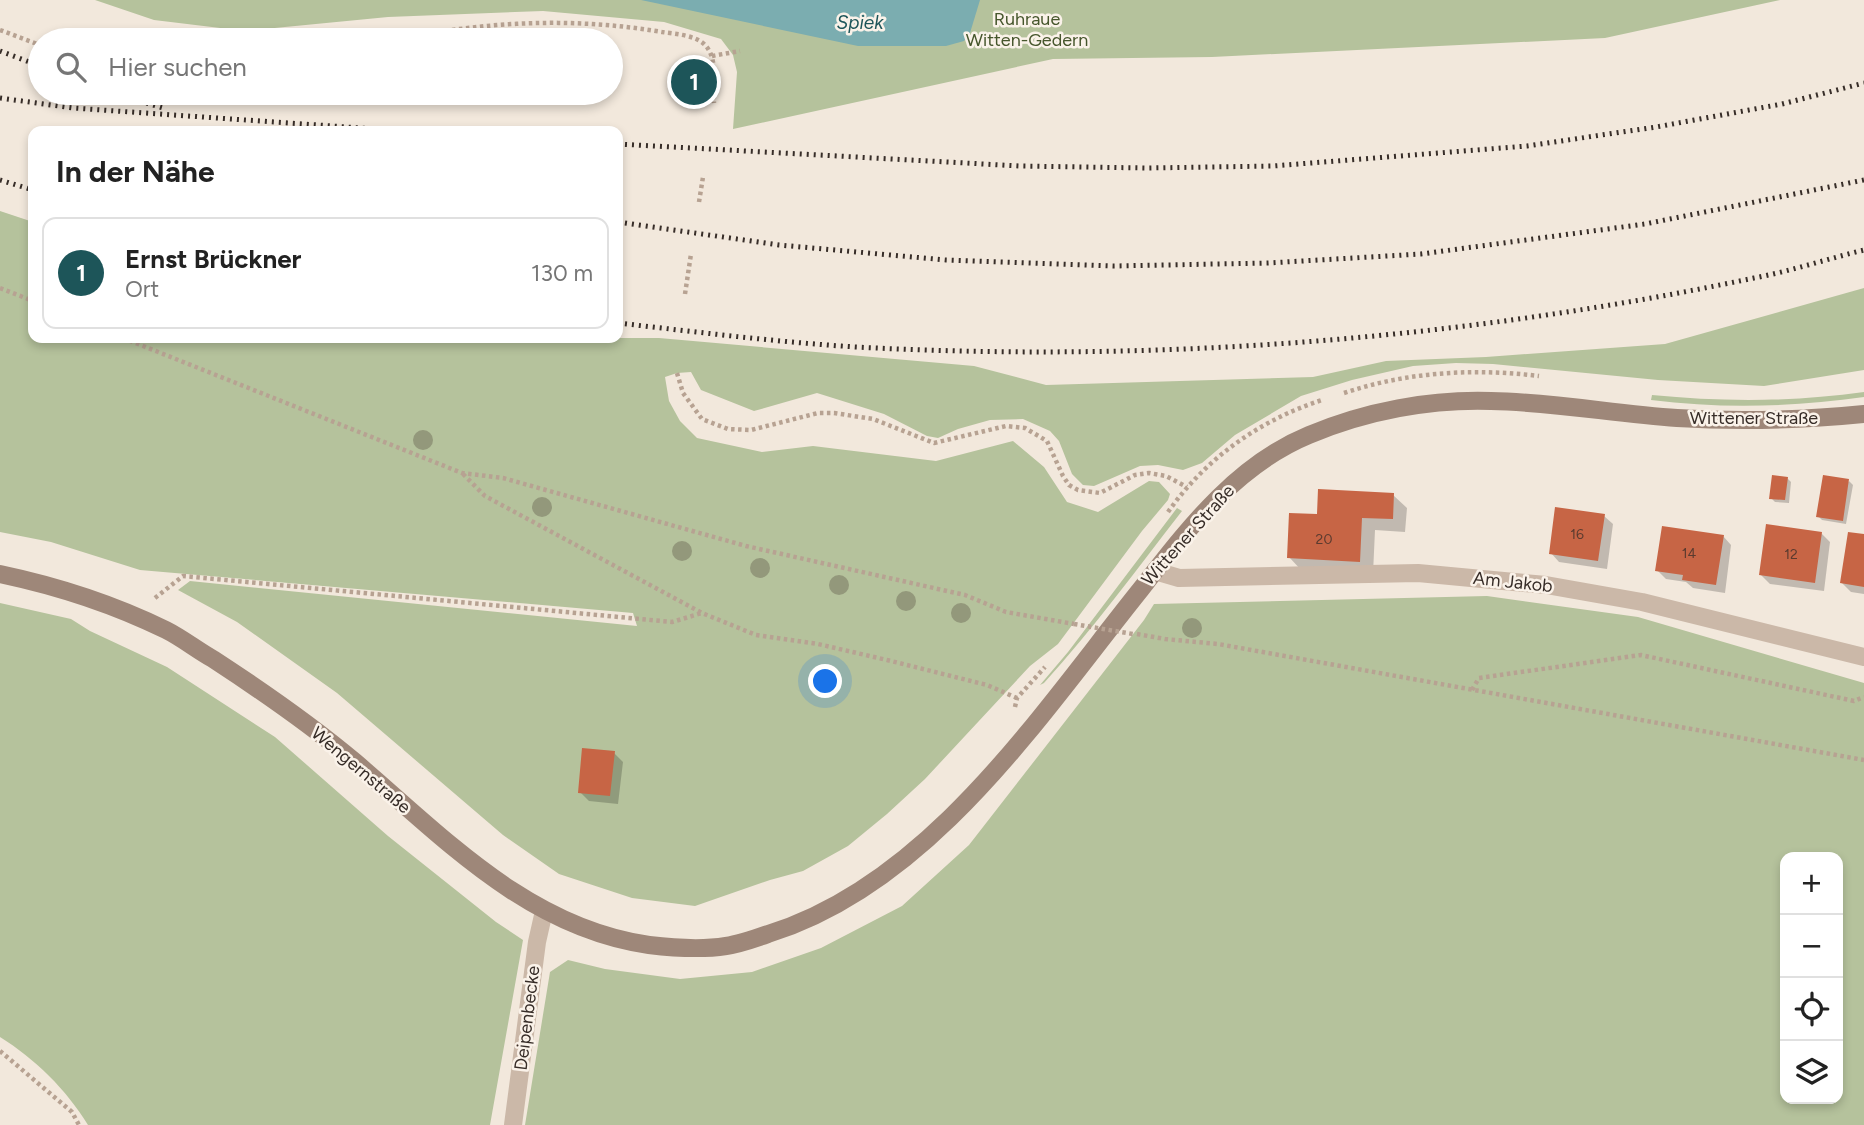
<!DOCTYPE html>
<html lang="de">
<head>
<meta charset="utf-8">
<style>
	body { margin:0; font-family:Figtree,sans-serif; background:#f6f6f6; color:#222 }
	.controls { position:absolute; right:21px; bottom:21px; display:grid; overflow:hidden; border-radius:14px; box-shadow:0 4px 10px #0003 }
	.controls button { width:63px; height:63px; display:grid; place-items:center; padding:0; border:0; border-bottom:2px solid #e0e0e0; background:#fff; color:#222; font:35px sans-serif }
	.you { position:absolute; left:826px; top:682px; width:24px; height:24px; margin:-18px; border:5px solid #fff; border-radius:50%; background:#1a73e8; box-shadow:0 0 0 10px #1a73e833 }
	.badge { display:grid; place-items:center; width:46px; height:46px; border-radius:50%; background:#1d5559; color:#fff; font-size:23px; font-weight:700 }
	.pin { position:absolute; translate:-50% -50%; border:4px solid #fff; box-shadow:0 2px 7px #0006 }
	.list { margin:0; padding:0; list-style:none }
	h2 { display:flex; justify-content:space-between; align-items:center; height:91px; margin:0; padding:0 28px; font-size:30px }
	h2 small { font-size:23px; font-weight:400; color:#767676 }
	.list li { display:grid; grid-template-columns:46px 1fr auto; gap:21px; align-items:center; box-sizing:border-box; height:112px; margin:0 14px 14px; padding:0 14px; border:2px solid #e0e0e0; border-radius:14px }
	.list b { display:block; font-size:26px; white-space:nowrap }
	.list p { margin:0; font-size:23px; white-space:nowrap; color:#767676 }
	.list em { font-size:23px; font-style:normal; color:#767676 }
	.icon { flex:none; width:38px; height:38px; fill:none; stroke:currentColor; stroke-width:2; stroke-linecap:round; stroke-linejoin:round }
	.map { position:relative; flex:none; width:1864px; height:1125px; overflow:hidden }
	.search { position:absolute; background:#fff; box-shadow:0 4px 10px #0003; left:28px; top:28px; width:595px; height:77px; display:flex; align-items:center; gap:18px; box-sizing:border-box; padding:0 24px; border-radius:38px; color:#767676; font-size:26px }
	.panel { position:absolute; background:#fff; box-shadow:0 4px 10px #0003; left:28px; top:126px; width:595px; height:217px; border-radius:14px }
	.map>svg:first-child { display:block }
	.green { fill:#b5c29c; fill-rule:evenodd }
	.water { fill:#7badb0 }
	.shadow { fill:#0003 }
	.building { fill:#c76545 }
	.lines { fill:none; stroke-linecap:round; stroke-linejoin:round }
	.path { stroke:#b7a292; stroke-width:4.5; stroke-dasharray:3.5 3.5; stroke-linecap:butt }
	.minor { stroke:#cbb8a8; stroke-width:18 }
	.secondary { stroke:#9e8779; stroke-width:18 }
	.rail { stroke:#372d28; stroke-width:5; stroke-dasharray:2 5; stroke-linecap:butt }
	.path-bridge { stroke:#b7a292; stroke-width:4.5; stroke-dasharray:3.5 3.5; stroke-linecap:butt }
	.tree { fill:#93987b }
	.labels { text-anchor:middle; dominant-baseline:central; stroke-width:5; stroke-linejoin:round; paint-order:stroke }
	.number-label { font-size:14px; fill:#5b3b2f }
	.park-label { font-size:18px; fill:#46562c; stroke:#faf2e9 }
	.street-label { font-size:18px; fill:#372d28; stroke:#faf2e9 }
	.water-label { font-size:19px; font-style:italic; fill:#1d5559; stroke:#faf2e9 }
</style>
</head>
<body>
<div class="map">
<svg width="1864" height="1125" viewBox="0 0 1864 1125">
	<rect width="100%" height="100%" fill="#f2e8dc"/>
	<!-- green -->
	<path class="green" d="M 95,0 L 1780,0 L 1605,38 L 1212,57 L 1053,59 L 733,129 L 737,72 L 733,55 L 721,39 L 664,22 L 543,11 L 388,17 L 245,31 L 154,20 Z
		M 0,211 L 33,222 L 33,338 L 659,338 L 974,366 L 1046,385 L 1313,377 L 1386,361 L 1486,357 L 1665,344 L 1864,288 L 1864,370 L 1764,386 L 1658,380 L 1493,364 L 1456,363 L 1413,366 L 1352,380 L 1301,396 L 1235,435 L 1202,463 L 1183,470 L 1158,465 L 1140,466 L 1094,486 L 1083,485 L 1072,474 L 1059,441 L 1050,431 L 1023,419 L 990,420 L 958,429 L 938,438 L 927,436 L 884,414 L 817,393 L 754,411 L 701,390 L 691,372 L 677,373 L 665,377 L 669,401 L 680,421 L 697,438 L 762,452 L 813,446 L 936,461 L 1013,441 L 1044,467 L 1067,502 L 1098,512 L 1149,481 L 1159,482 L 1170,494 L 1168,500 L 1142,531 L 1058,644 L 1030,666 L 925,779 L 887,814 L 848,846 L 803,871 L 770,880 L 695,906 L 632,898 L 559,874 L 503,835 L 337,693 L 237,622 L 178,590 L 190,581 L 637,626 L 633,613 L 140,570 L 51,542 L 0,532 Z
		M 1864,392 L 1864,397 C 1793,407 1722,409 1651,400 L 1652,395 C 1723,402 1793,402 1864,392 Z
		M 1177,508 L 1182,511 C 1137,569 1093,629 1044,683 L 1040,685 L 1068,652 Z
		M 1487,596 L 1638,617 L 1864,683 L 1864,1125 L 525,1125 L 550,972 L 568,960 L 605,969 L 680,979 L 752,972 L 821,948 L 902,906 L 969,845 L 1144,620 L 1154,604 ZM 1785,857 L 1838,857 L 1838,1099 L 1785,1099 Z
		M 0,603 L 71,619 L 90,631 L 167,667 L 275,737 L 388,836 L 496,922 L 523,940 L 490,1125 L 88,1125 C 66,1089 35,1059 0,1037 Z"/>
	<!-- water -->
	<path class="water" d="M 641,0 L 980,0 L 970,33 L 964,41 L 946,46 L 858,46 Z"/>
	<!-- shadow -->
	<path class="shadow" d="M 1787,478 L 1791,482 L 1789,503 L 1775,502 L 1771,498 Z
		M 1849,481 L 1853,485 L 1846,524 L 1822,520 L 1818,516 Z
		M 1393,495 L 1407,508 L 1405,532 L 1375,530 L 1373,574 L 1302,571 L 1289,557 Z
		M 1604,516 L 1613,524 L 1607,569 L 1559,562 L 1551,553 Z
		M 1821,533 L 1830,542 L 1824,591 L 1770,584 L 1761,575 Z
		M 1723,536 L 1731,545 L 1725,593 L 1693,588 L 1686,582 L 1666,579 L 1657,570 Z
		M 1864,536 L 1864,594 L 1851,592 L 1842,583 Z
		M 614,753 L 623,762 L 618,804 L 589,801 L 580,792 Z"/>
	<!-- building -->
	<path class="building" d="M 1772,475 L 1788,477 L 1785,500 L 1769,499 Z
		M 1823,475 L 1849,479 L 1843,521 L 1816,517 Z
		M 1318,489 L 1394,493 L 1393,519 L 1362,518 L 1360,562 L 1287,558 L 1289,513 L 1317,514 Z
		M 1555,507 L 1605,514 L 1598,561 L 1549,554 Z
		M 1766,524 L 1822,532 L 1815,583 L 1759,575 Z
		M 1662,526 L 1724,535 L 1716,585 L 1682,580 L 1683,575 L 1655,571 Z
		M 1848,532 L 1864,534 L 1864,587 L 1840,583 Z
		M 582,748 L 615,751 L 610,796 L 578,793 Z"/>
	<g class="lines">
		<!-- path -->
		<path class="path" d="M 0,30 L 40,45
			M 397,40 C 484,21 574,17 662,32 C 675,34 697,35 706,46 C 718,60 713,86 714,103
			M 712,56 L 740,51
			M 699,202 L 703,177
			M 0,288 L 33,301
			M 685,294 L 691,254
			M 123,338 L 462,473 L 503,478 L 746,546 L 965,595 L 1006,612 L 1074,624
			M 677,373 L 683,393 L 702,419 L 728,429 L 751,430 L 818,413 L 834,413 L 873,419 L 934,443 L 1006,426 L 1025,428 L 1047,441 L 1063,476 L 1069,485 L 1078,490 L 1100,493 L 1135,475 L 1149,473 L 1166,476 L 1187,487
			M 1344,393 C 1407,372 1473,368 1539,376
			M 463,474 L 485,496 L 702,613 L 756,635 L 818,644 L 887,660 L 987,685 L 1017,698
			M 1168,512 C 1206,458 1260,420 1322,400
			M 155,598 L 183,576 L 672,622 L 702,613
			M 1137,634 L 1165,639 L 1218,644 L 1864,760
			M 1472,690 L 1479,678 L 1641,655 L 1854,701 L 1864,697
			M 1015,707 L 1017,698 L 1045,667
			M 0,1051 L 72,1112 L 79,1125"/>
		<!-- minor -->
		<path class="minor" d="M 1155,571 L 1179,578 L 1418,573 L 1546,585 L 1642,602 L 1864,657
			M 513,1125 L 537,942 L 544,911"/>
		<!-- secondary -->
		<path class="secondary" d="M 0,574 C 57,586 113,604 166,630 C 182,638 197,650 213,659 C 262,691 310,724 355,762 C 443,837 528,928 649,945 C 674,948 701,950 726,946 C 740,944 754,939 768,934 C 930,884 1039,716 1141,589 C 1188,529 1236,465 1309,435 C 1366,411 1430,399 1491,401 C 1554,402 1615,414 1677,418 C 1740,422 1802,420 1864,414"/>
		<!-- rail -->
		<path class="rail" d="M 0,51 L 40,66
			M 113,93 L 163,108
			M 0,98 L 73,108 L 404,131
			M 618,144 L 1020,166 L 1147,168 L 1273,166 L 1527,146 L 1656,127 L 1782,104 L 1864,83
			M 0,180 L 33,190
			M 618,222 L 779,245 L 946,260 L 1114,266 L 1268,263 L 1421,254 L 1645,224 L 1864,180
			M 618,323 C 697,332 776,342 856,347 C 1157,363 1459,340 1754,278 C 1791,271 1827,259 1864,250"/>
		<!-- path-bridge -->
		<path class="path-bridge" d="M 1074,624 L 1133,634"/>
	</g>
	<!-- trees -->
	<g class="tree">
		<circle cx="423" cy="440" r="10"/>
		<circle cx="542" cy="507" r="10"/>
		<circle cx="682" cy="551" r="10"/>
		<circle cx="760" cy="568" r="10"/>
		<circle cx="839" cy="585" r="10"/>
		<circle cx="906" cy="601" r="10"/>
		<circle cx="961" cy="613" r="10"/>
		<circle cx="1192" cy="628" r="10"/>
	</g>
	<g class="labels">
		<!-- number labels -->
		<g class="number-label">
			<text x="1577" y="534">16</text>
			<text x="1324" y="539">20</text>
			<text x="1689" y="553">14</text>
			<text x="1791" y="554">12</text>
		</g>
		<!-- park labels -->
		<g class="park-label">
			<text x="1027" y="19">Ruhraue<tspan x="1027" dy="21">Witten-Gedern</tspan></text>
		</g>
		<!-- street labels -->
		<g class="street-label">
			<text x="1754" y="418">Wittener Straße</text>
			<text transform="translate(1188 535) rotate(-48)">Wittener Straße</text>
			<text transform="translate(1513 582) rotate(6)">Am Jakob</text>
			<text transform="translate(361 770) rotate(40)">Wengernstraße</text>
			<text transform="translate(527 1018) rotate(-83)">Deipenbecke</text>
		</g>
		<!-- water labels -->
		<g class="water-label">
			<text x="860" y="22">Spiek</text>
		</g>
	</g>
</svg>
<div class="controls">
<button>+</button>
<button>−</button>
<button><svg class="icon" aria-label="locate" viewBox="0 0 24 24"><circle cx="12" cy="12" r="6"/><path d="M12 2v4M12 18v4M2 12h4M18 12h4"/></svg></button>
<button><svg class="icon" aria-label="layers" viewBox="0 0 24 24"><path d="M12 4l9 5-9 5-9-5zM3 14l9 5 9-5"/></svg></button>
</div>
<div class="you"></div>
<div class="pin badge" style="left:694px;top:82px">1</div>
<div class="search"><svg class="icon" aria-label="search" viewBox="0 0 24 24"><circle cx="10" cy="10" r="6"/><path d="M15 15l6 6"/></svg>Hier suchen</div>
<section class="panel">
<h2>In der Nähe<small></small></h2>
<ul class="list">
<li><span class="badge">1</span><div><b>Ernst Brückner</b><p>Ort</p></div><em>130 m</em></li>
</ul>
</section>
</div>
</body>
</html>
